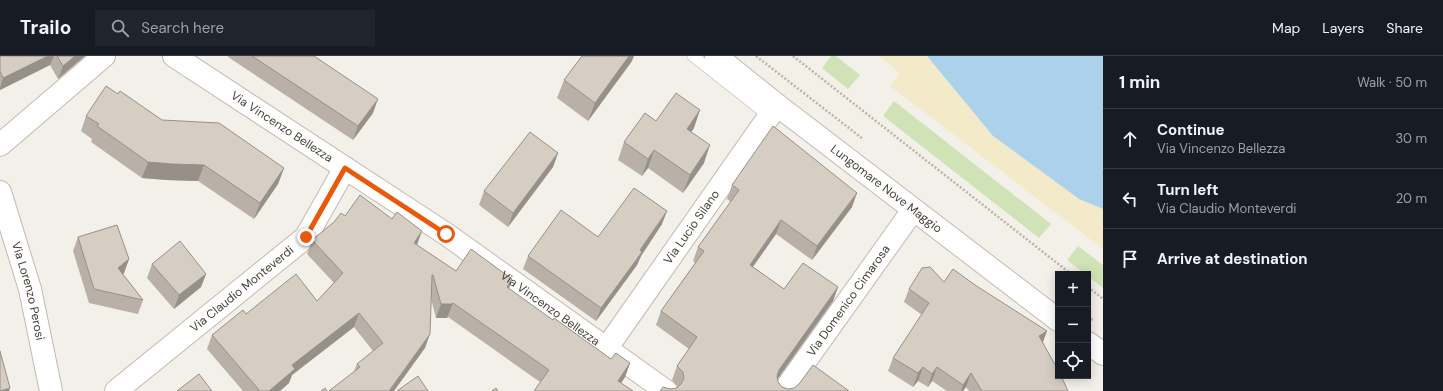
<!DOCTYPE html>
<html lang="en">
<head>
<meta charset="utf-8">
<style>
	body { margin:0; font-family:"DM Sans",sans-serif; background:#20242c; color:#f1f3f6 }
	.controls { position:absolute; right:12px; bottom:12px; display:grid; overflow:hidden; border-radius:0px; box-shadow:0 2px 10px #0003 }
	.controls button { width:36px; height:36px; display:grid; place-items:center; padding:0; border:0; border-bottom:1px solid #363941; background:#171b24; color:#f1f3f6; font:20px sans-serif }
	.stop { position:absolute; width:12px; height:12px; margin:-9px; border:3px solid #ea580c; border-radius:50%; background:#fff }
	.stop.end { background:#ea580c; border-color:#fff; box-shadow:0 1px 4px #0008 }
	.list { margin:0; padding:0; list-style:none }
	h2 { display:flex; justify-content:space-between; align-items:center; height:52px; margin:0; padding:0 16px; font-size:17px }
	h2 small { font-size:13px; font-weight:400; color:#9ea1a6 }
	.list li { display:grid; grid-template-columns:26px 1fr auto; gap:12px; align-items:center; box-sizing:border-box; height:60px; padding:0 16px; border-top:1px solid #363941 }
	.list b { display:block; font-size:15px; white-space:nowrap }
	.list p { margin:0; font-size:13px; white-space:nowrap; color:#9ea1a6 }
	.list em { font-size:13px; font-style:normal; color:#9ea1a6 }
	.icon { flex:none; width:22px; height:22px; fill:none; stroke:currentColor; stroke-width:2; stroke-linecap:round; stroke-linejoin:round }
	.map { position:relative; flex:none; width:1103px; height:335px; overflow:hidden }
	header { display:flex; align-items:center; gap:24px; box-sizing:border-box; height:56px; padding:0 20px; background:#171b24; border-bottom:1px solid #363941 }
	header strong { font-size:19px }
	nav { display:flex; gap:22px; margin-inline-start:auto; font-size:14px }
	.search { width:280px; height:36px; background:#20242c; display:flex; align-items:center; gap:10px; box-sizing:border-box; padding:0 14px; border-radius:0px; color:#9ea1a6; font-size:15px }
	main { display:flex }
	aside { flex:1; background:#171b24 }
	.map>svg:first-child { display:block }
	.green { fill:#d0e3b6 }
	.sand { fill:#f3eac9 }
	.water { fill:#abd2ea }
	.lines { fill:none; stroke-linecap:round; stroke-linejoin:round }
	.lane-casing { stroke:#c1bab0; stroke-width:12 }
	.street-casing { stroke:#c1bab0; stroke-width:24 }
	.path { stroke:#beb39f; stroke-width:2.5; stroke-dasharray:2 2; stroke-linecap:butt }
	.lane { stroke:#fff; stroke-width:11 }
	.street { stroke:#fff; stroke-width:22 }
	.wall { fill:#b9b1a8 }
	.shaded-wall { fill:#969088 }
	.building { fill:#d7cec3; stroke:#969088 }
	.route { stroke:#ea580c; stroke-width:5 }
	.labels { text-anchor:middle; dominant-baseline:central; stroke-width:3.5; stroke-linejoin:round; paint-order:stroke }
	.street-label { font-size:12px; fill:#464038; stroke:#fff }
</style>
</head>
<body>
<header>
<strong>Trailo</strong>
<div class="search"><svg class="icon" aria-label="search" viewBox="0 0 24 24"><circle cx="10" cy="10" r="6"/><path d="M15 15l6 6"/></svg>Search here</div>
<nav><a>Map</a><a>Layers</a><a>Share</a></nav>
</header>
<main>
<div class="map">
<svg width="1103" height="335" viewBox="0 0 1103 335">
	<rect width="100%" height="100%" fill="#f3f0e9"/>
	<!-- green -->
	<path class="green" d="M 831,0 L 836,0 L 860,19 L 848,33 L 822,12 Z
		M 894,45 L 1051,168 L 1039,182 L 883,60 Z
		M 1078,190 L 1103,209 L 1103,232 L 1088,220 L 1088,218 L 1085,218 L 1067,204 Z"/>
	<!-- sand -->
	<path class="sand" d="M 879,0 L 927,0 L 993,80 L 1079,143 L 1103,153 L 1103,193 L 890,30 L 900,17 Z"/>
	<!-- water -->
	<path class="water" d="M 927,0 L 1103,0 L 1103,153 L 1079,143 L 993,80 Z"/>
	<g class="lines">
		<defs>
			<path id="lane" d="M 693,0 L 769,60"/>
			<g id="street">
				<path id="s1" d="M 174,0 L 446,178 L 666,335"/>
				<path id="s2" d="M 716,0 L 777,49 L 1058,264"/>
				<path d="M 0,89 L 104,0"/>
				<path id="s3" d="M 0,136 L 30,233 L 51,335"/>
				<path d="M 1088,287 L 1103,298"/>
				<path id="s4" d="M 606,293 L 777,49"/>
				<path id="s5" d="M 116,335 L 306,181 L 345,112"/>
				<path id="s6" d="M 784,335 L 913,154"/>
			</g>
		</defs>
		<!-- lane casing -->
		<use href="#lane" class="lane-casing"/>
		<!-- street casing -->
		<use href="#street" class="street-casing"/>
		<!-- path -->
		<path class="path" d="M 756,0 L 863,83
			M 793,0 L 1071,218
			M 1088,231 L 1103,243
			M 1088,260 L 1093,265"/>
		<!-- lane -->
		<use href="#lane" class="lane"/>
		<!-- street -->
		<use href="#street" class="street"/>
	</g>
	<!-- wall -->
	<path class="wall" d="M 0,0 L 85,0 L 58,23 L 50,9 L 0,34 Z
		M 228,0 L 314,0 L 373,57 L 353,84 L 228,1 Z
		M 632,5 L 588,65 L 557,42 L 564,24 Z
		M 86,60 L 162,64 L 284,112 L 278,128 L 254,163 L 198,125 L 167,124 L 142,122 L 91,86 L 92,83 L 81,75 Z
		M 656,65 L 694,72 L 691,76 L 704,107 L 683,137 L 648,112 L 642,120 L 618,104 L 624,86 Z
		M 558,97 L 553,111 L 508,171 L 479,149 L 484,135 Z
		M 732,129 L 852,151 L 812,204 L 776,178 L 753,211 L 784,233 L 838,231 L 833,245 L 777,323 L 778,326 L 782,331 L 788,333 L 670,333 L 677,332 L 678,331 L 677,330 L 672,324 L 677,310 L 689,293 L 656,269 L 661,255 L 695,207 L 693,205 L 698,191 L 731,146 L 727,143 Z
		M 345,160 L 417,189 L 456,215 L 512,223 L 509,233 L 553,264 L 611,303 L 630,307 L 625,321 L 621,327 L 540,326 L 448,261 L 447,262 L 436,262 L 431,243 L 425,292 L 354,315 L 357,308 L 373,295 L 354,271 L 292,319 L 289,327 L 280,335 L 243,335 L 207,293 L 212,279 L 246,258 L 317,245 L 334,227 L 307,198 L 312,184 Z
		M 662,168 L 641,200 L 637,209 L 596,265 L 523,213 L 528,200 L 598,181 Z
		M 78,181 L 129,203 L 124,217 L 123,218 L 143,244 L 138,258 L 89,247 L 73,195 Z
		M 152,208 L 206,218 L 201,231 L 174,253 L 147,222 Z
		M 944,226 L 1043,287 L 1068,335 L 969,335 L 966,331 L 963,335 L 947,335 L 932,325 L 928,331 L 918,325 L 913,331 L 888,315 L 893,302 L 922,259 L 904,246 L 909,233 Z"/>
	<!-- shaded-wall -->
	<path class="shaded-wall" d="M 48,0 L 54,0 L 50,9 L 0,34 L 0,32 L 3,22 Z
		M 75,0 L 85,0 L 58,23 L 63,10 Z
		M 629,0 L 634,0 L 632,5 L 588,65 L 595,47 Z
		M 378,43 L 373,57 L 353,84 L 358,70 Z
		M 700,54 L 694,72 L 680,91 L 687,73 Z
		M 710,89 L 704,107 L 683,137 L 690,119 Z
		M 654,94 L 648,112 L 642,120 L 648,103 Z
		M 558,97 L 553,111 L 508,171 L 513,157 Z
		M 148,106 L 204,109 L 198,125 L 167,124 L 142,122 Z
		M 284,112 L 278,128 L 254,163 L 260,147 Z
		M 857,137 L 852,151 L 812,204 L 817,190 Z
		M 667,155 L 662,168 L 641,200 L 637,209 L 596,265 L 601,252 Z
		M 781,164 L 776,178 L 744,223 L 750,209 Z
		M 422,175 L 417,189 L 414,187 Z
		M 129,203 L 124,217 L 113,226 L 118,212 Z
		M 206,218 L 201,231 L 174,253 L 179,239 Z
		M 512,223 L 507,237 L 507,231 Z
		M 838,231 L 833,245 L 774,328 L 779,314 Z
		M 453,247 L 447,262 L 436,262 L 441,248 Z
		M 359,257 L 354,271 L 292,319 L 289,327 L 280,335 L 269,335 L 292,309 Z
		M 1047,275 L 1042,289 L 1039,280 Z
		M 430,278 L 425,292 L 394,335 L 389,335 Z
		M 630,307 L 625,321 L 616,335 L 618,325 Z
		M 923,311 L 918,325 L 913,331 L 918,317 Z
		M 937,311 L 932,325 L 928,331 L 932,318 Z
		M 971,317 L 966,331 L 963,335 L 961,335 L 963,329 Z
		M 10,332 L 9,335 L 0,335 Z"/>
	<!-- building -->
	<path class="building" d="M 0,0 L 48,0 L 3,22 L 0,15 Z
		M 57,0 L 75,0 L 63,10 Z
		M 252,0 L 314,0 L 378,43 L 358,70 Z
		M 582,0 L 629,0 L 595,47 L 564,24 Z
		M 106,30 L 118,38 L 120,35 L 162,64 L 219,67 L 284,112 L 260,147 L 204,109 L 172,108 L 148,106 L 97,70 L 99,68 L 86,60 Z
		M 676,37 L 700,54 L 687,73 L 710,89 L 690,119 L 654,94 L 648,103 L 624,86 L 645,57 L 656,65 Z
		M 773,70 L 857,137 L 817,190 L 781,164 L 750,209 L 784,233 L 803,207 L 838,231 L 779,314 L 777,320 L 778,326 L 782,331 L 788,333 L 794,332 L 799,328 L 813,309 L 849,335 L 660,335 L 663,331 L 670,333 L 677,332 L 681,328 L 684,322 L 683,316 L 677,310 L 697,281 L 661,255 L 704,195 L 698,191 L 739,134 L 732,129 Z
		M 530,76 L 558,97 L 513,157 L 484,135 Z
		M 634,132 L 667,155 L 640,194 L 642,196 L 601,252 L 528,200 L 561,154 L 598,181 Z
		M 360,139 L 392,163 L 397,156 L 422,175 L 414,187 L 456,215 L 471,193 L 512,223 L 507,231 L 553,264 L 554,262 L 611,303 L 616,297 L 630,307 L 618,325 L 633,335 L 534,335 L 549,314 L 453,247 L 452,248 L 441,248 L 433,219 L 432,219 L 430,278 L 389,335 L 329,335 L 360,311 L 357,308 L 383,287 L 359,257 L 292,309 L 295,313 L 269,335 L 260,335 L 212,279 L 243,254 L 246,258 L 296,218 L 317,245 L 343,217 L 312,184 L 334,166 L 341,157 L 345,160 Z
		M 117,169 L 129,203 L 118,212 L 143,244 L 94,233 L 78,181 Z
		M 180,185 L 206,218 L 179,239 L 152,208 Z
		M 930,211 L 944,226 L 953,213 L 975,229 L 1047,275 L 1039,280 L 1058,314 L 1058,320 L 1061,320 L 1068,335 L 982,335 L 971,317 L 963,329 L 937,311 L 932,318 L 923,311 L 918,317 L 893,302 L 929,247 L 909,233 L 922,212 Z
		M 0,295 L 10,332 L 0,335 Z
		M 199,318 L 212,335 L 177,335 Z
		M 418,320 L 428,335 L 397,335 Z
		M 325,332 L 327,335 L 321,335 Z
		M 496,332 L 498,335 L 492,335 Z"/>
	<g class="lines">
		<!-- route -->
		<path class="route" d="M 306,181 L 345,112 L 446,178"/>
	</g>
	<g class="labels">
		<!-- street labels -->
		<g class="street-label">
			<text stroke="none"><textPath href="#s1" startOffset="129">Via Vincenzo Bellezza</textPath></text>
			<text stroke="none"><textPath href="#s2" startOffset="216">Lungomare Nove Maggio</textPath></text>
			<text stroke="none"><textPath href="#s4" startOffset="149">Via Lucio Silano</textPath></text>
			<text stroke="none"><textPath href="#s5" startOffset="162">Via Claudio Monteverdi</textPath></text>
			<text stroke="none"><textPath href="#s3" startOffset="103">Via Lorenzo Perosi</textPath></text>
			<text stroke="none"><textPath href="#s6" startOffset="111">Via Domenico Cimarosa</textPath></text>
			<text stroke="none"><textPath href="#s1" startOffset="453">Via Vincenzo Bellezza</textPath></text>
		</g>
	</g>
</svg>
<div class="controls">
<button>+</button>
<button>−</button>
<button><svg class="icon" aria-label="locate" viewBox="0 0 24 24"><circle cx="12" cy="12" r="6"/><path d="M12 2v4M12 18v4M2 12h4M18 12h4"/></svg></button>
</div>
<div class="stop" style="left:446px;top:178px"></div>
<div class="stop end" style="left:306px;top:181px"></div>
</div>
<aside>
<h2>1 min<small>Walk · 50 m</small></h2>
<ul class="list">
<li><svg class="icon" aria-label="ahead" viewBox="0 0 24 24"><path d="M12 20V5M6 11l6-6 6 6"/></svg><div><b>Continue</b><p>Via Vincenzo Bellezza</p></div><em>30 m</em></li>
<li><svg class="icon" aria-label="left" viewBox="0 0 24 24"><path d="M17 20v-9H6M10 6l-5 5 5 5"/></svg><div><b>Turn left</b><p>Via Claudio Monteverdi</p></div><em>20 m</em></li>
<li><svg class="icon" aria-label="arrive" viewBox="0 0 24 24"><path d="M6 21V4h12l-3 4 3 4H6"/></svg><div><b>Arrive at destination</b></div></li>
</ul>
</aside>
</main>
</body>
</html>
